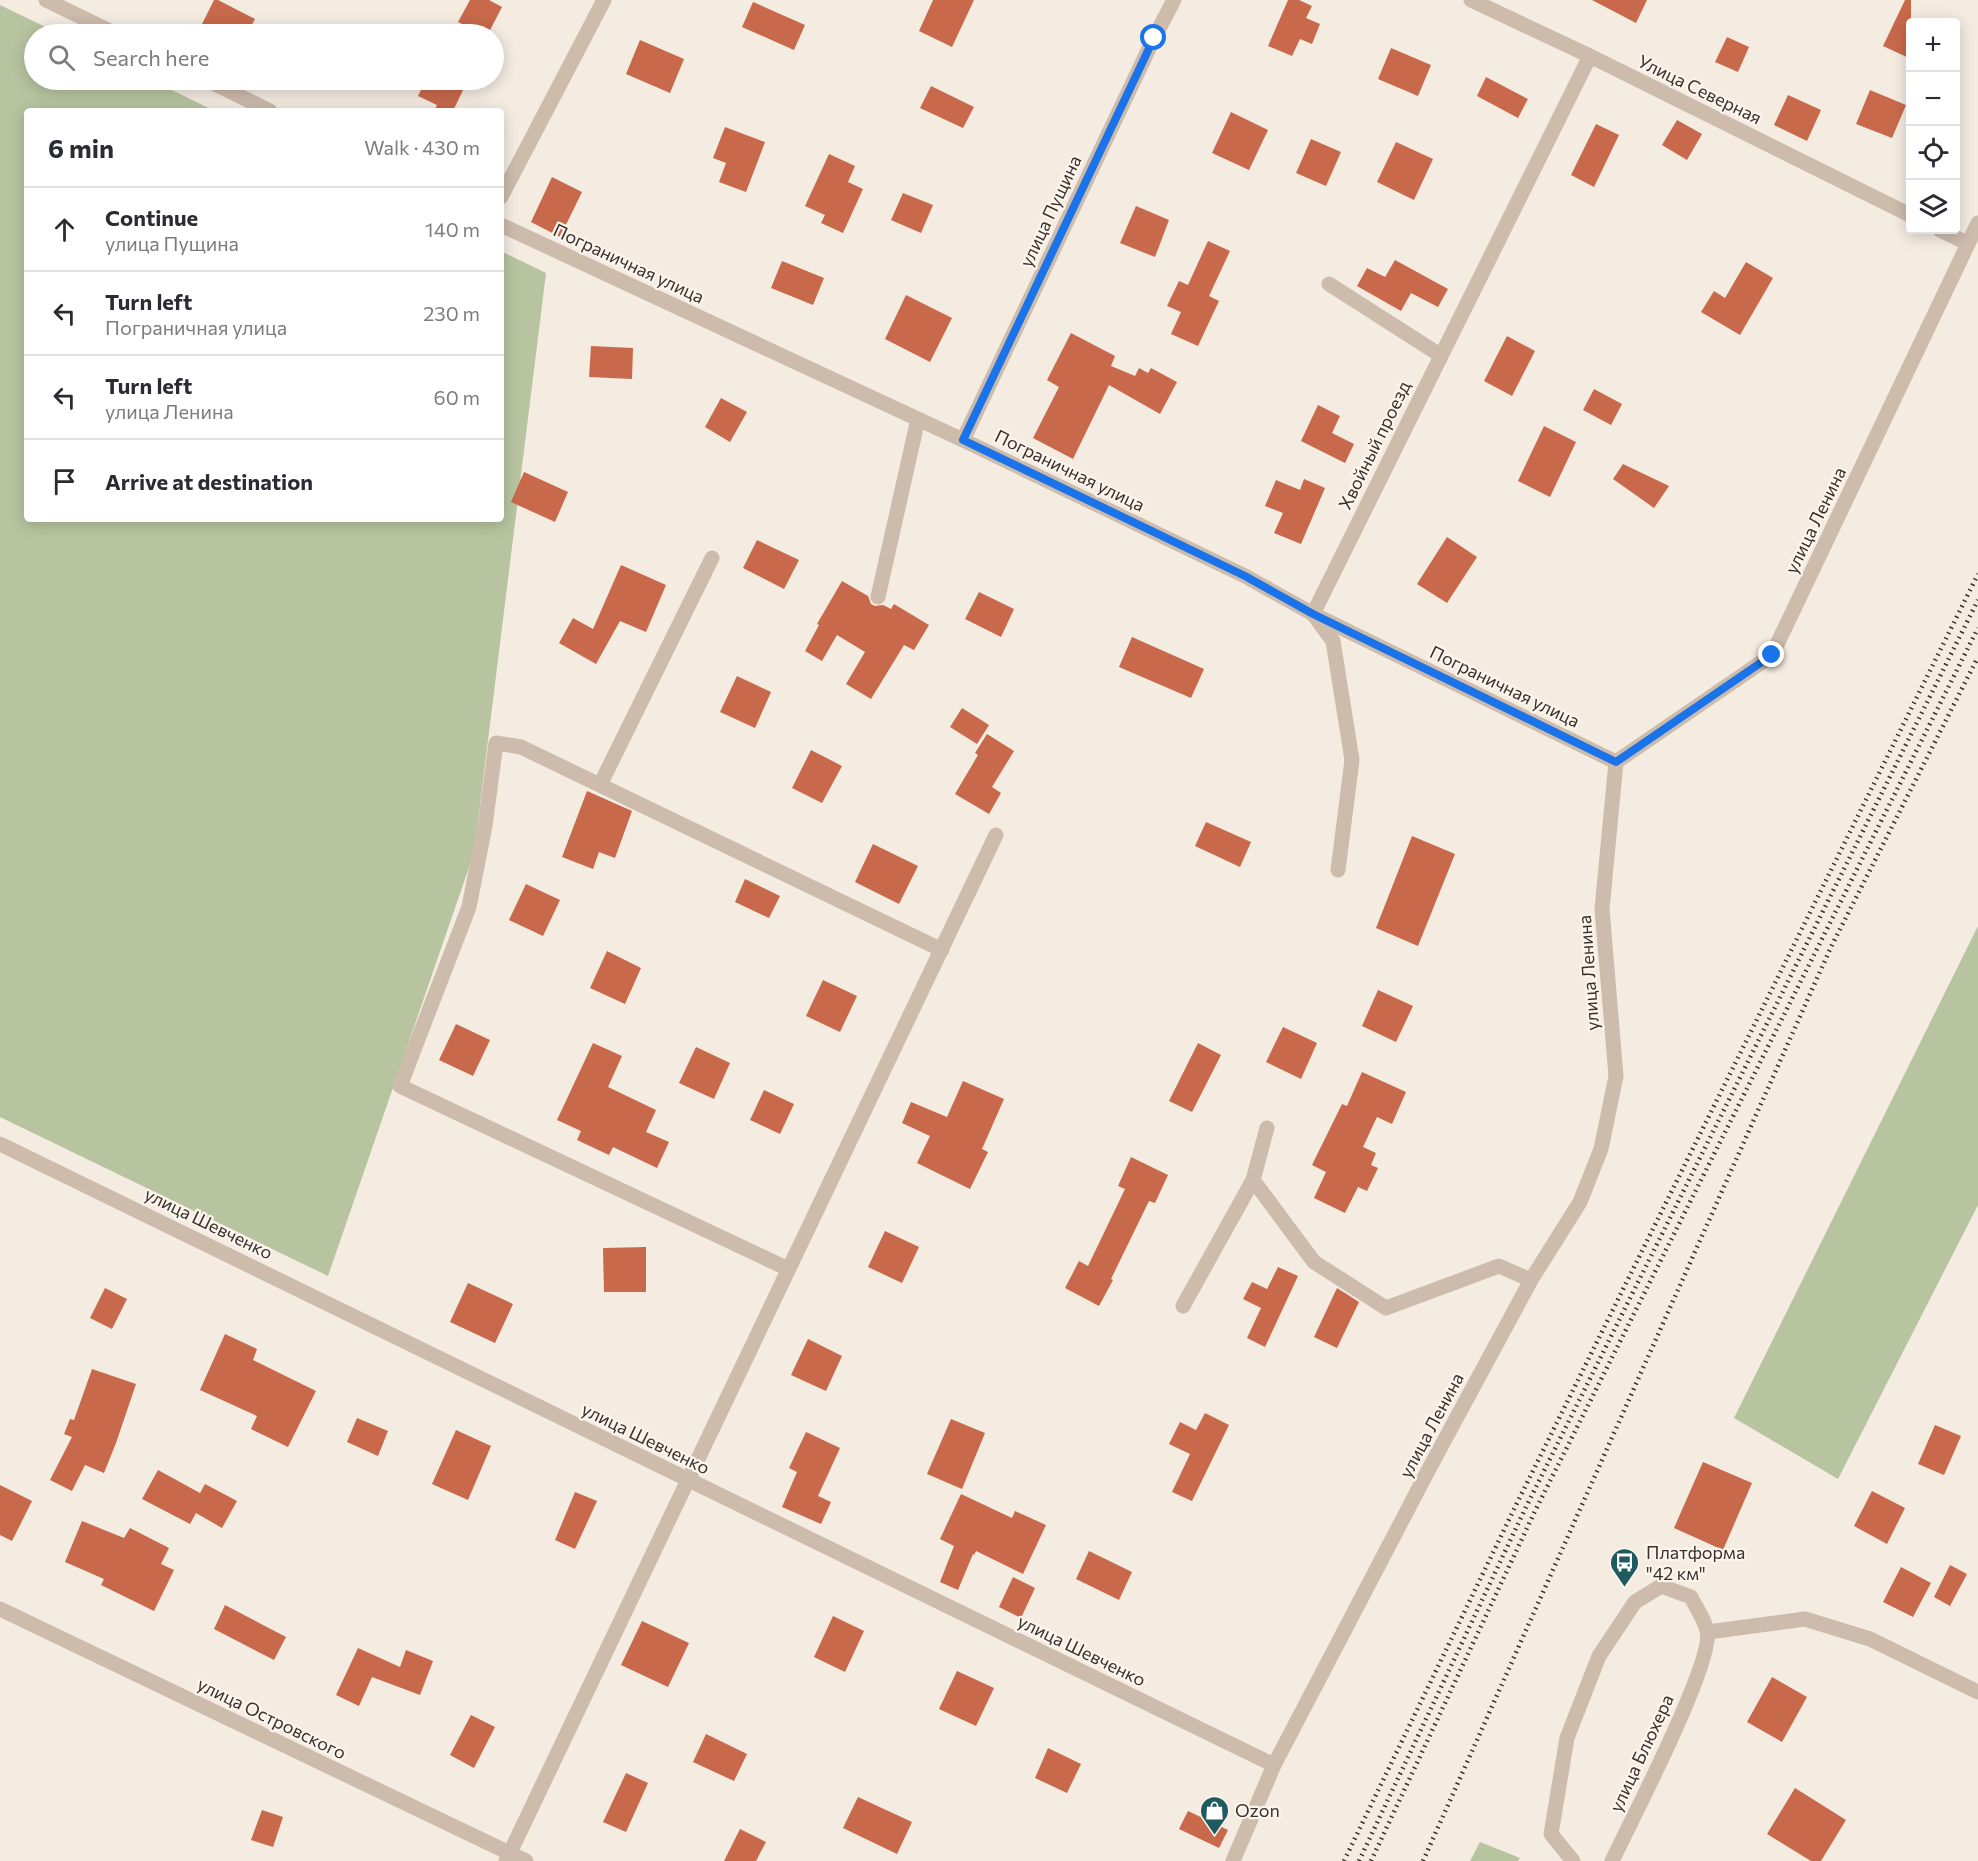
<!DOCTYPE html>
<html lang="en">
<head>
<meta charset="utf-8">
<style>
	body { margin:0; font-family:Commissioner,sans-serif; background:#f7f7f7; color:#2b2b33 }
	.controls { position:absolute; right:18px; top:18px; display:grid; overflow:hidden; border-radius:6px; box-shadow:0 3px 15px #0003 }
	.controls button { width:54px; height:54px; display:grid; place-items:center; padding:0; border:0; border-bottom:2px solid #e1e1e2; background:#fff; color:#2b2b33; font:30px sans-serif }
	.stop { position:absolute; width:18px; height:18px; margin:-14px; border:4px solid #1a73e8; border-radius:50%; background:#fff }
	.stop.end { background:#1a73e8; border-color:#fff; box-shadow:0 2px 6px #0008 }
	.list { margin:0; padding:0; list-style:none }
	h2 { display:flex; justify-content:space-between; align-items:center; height:78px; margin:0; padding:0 24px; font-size:26px }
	h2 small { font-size:20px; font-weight:400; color:#7c7c81 }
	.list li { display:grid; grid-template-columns:39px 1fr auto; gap:18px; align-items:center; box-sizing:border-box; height:84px; padding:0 24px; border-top:2px solid #e1e1e2 }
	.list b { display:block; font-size:22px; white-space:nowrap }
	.list p { margin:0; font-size:20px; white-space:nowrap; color:#7c7c81 }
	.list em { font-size:20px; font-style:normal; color:#7c7c81 }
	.icon { flex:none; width:33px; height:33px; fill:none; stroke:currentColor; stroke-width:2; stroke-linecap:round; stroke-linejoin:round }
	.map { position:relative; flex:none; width:1978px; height:1861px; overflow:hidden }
	.search { position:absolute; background:#fff; box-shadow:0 3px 15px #0003; left:24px; top:24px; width:480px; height:66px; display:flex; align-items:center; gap:15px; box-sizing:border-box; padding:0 21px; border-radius:33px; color:#7c7c81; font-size:22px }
	.panel { position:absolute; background:#fff; box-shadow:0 3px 15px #0003; left:24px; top:108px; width:480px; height:414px; border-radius:6px }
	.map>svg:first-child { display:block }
	.green { fill:#b8c4a0 }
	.building { fill:#c8694b }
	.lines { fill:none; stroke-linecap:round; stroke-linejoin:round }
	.minor { stroke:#cdbbac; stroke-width:15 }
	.rail { stroke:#3b302b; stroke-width:4.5; stroke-dasharray:1.5 4.5; stroke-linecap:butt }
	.route { stroke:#1a73e8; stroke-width:8 }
	.labels { text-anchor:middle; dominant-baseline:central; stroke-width:4.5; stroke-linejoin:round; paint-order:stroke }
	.street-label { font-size:18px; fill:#3b302b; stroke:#fbf5ee }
	.poi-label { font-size:18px; fill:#3b302b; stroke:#fbf5ee; text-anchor:start }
</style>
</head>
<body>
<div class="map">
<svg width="1978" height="1861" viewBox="0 0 1978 1861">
	<rect width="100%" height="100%" fill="#f4ebe1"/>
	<!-- green -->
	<path class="green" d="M 0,5 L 60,34 L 34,34 L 34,80 L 151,80 L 215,111 L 27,111 L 27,519 L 501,519 L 501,251 L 546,273 L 474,853 L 328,1276 L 0,1117 Z
		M 1978,926 L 1978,1205 L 1838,1479 L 1734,1418 Z
		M 1480,1842 L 1520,1858 L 1518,1861 L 1470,1861 Z"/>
	<!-- building -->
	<path class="building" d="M 214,0 L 218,0 L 255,19 L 247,34 L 197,34 Z
		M 470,0 L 489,0 L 502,7 L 488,34 L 483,34 L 458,22 Z
		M 933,0 L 974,0 L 952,47 L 919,31 Z
		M 1288,0 L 1299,0 L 1312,6 L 1306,18 L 1320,24 L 1312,44 L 1300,39 L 1292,56 L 1268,46 Z
		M 1592,0 L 1647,0 L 1636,23 Z
		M 1905,0 L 1911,0 L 1911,59 L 1883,46 Z
		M 753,2 L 805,25 L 794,50 L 742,27 Z
		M 1727,37 L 1749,47 L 1738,72 L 1715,62 Z
		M 640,40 L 684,59 L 670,93 L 626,74 Z
		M 1391,48 L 1431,65 L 1418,96 L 1378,79 Z
		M 1486,77 L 1528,99 L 1518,118 L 1477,96 Z
		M 426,80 L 446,80 L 464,88 L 453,111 L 434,111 L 437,105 L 418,96 Z
		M 931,86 L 974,107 L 963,128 L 920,108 Z
		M 1870,90 L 1906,105 L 1892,138 L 1856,124 Z
		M 1788,95 L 1821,110 L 1807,141 L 1774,125 Z
		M 1231,112 L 1268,130 L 1249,170 L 1212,153 Z
		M 1677,120 L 1702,134 L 1687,160 L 1662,145 Z
		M 1596,124 L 1619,135 L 1594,187 L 1571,175 Z
		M 725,127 L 765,142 L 746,192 L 719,182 L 726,163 L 713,158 Z
		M 1311,139 L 1341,152 L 1326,186 L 1296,173 Z
		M 1396,142 L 1433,159 L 1414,200 L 1377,182 Z
		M 829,154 L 855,166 L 848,182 L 863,189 L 843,233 L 821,223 L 825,215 L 805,206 Z
		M 552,177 L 582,192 L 560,237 L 531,222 Z
		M 903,193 L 933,205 L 921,233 L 891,220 Z
		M 1136,206 L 1169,220 L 1155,257 L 1120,243 Z
		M 1208,241 L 1230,251 L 1209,296 L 1219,301 L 1198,346 L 1171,334 L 1181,312 L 1167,306 L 1179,281 L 1188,285 Z
		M 1395,260 L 1448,289 L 1438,307 L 1411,293 L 1401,311 L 1357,286 L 1367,268 L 1385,277 Z
		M 782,261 L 824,278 L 813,305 L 771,288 Z
		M 1746,262 L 1773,278 L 1740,335 L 1701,312 L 1714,291 L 1725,298 Z
		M 906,295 L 952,318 L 930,362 L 885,339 Z
		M 1071,333 L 1115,356 L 1111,366 L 1135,376 L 1139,368 L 1148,373 L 1151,368 L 1177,382 L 1160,414 L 1109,385 L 1073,459 L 1033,438 L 1059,387 L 1047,380 Z
		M 1507,336 L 1535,351 L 1512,396 L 1484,381 Z
		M 591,346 L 633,348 L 632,379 L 589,377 Z
		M 1594,389 L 1622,404 L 1611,425 L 1583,410 Z
		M 721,398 L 747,412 L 730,442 L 705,427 Z
		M 1318,405 L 1340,416 L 1332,433 L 1354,444 L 1345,463 L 1301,441 Z
		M 1544,426 L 1576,442 L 1550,497 L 1518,481 Z
		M 1623,464 L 1669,486 L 1654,508 L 1613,479 Z
		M 524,472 L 568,492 L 555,522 L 511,502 Z
		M 1304,479 L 1325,488 L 1301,544 L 1274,533 L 1283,513 L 1265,506 L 1276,480 L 1300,490 Z
		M 1447,537 L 1477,557 L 1447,603 L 1417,584 Z
		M 757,540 L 799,560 L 784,589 L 743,568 Z
		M 621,565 L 666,585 L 646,632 L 620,621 L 596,664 L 559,643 L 573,618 L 593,629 Z
		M 842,581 L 868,596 L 871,604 L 875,606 L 883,605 L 891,609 L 894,604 L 929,625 L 914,650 L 904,645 L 871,699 L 846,684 L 865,652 L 837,635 L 822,661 L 805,651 L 819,625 L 817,624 Z
		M 979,592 L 1014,609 L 1001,637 L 965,619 Z
		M 1132,637 L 1204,669 L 1191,698 L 1119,667 Z
		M 737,676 L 771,692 L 755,728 L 720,712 Z
		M 962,708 L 989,725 L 977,744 L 950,727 Z
		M 987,734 L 1014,751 L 992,787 L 1001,793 L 989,814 L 955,794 L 978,755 L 975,753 Z
		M 811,750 L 842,766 L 822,803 L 792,788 Z
		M 587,791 L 632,811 L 615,858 L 599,852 L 593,869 L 562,857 Z
		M 1206,822 L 1251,842 L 1240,867 L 1195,846 Z
		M 1412,836 L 1455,854 L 1418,946 L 1376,928 Z
		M 873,844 L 918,866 L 899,904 L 855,882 Z
		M 745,879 L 780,896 L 769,918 L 735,902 Z
		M 526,884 L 560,900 L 543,936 L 509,920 Z
		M 607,951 L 641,968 L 625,1004 L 590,988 Z
		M 823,980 L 857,996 L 840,1032 L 806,1016 Z
		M 1378,990 L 1413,1006 L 1396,1042 L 1362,1026 Z
		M 456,1024 L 490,1040 L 473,1076 L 439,1060 Z
		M 1283,1027 L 1317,1043 L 1301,1079 L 1266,1062 Z
		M 593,1043 L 622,1056 L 608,1087 L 656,1110 L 646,1132 L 669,1142 L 657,1168 L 613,1147 L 609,1155 L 577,1140 L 581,1131 L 557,1120 Z
		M 1198,1043 L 1221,1055 L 1192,1112 L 1169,1101 Z
		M 696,1047 L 730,1063 L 714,1099 L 679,1083 Z
		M 1362,1072 L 1406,1092 L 1392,1124 L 1377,1117 L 1363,1147 L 1376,1153 L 1371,1165 L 1378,1168 L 1367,1191 L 1358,1187 L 1345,1213 L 1314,1198 L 1326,1172 L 1312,1165 L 1342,1104 L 1347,1106 Z
		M 963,1081 L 1004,1099 L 982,1149 L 988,1152 L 970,1189 L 917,1163 L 930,1136 L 902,1123 L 911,1102 L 947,1117 Z
		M 764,1090 L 794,1104 L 780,1134 L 750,1120 Z
		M 1131,1157 L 1168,1175 L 1155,1203 L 1149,1201 L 1111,1279 L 1113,1280 L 1099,1306 L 1065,1288 L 1079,1261 L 1088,1266 L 1125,1189 L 1118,1186 Z
		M 885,1231 L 919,1247 L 902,1283 L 868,1267 Z
		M 646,1247 L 646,1292 L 604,1292 L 603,1248 Z
		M 1278,1267 L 1298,1276 L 1265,1347 L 1247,1338 L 1261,1308 L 1243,1299 L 1252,1282 L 1267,1289 Z
		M 468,1283 L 513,1304 L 495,1343 L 450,1322 Z
		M 105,1288 L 127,1299 L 112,1329 L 90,1318 Z
		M 1337,1288 L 1359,1302 L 1337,1348 L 1314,1337 Z
		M 225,1334 L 257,1349 L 253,1360 L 316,1391 L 288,1447 L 251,1429 L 257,1416 L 200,1390 Z
		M 808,1339 L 842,1356 L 826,1391 L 791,1375 Z
		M 92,1369 L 136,1384 L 116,1443 L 104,1473 L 85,1465 L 72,1491 L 50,1480 L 72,1437 L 64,1434 L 70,1419 L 74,1420 Z
		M 1205,1413 L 1229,1425 L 1192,1501 L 1172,1492 L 1190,1454 L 1169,1444 L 1180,1422 L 1196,1430 Z
		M 357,1418 L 388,1431 L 378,1456 L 347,1442 Z
		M 951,1419 L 985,1433 L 962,1489 L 927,1474 Z
		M 1935,1425 L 1961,1436 L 1944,1475 L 1918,1464 Z
		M 456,1430 L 491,1446 L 468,1500 L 432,1484 Z
		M 806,1432 L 840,1448 L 818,1496 L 831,1502 L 821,1524 L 782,1507 L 797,1472 L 789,1468 Z
		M 1703,1462 L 1752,1483 L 1723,1550 L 1674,1528 Z
		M 158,1470 L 200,1493 L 205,1484 L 237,1501 L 222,1528 L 196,1513 L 190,1524 L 142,1499 Z
		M 0,1485 L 32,1501 L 12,1541 L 0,1535 Z
		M 1872,1491 L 1905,1508 L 1887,1544 L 1854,1526 Z
		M 575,1492 L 597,1501 L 575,1549 L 555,1540 Z
		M 961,1494 L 1012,1518 L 1015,1511 L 1046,1525 L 1023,1574 L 976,1551 L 974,1555 L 973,1554 L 958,1590 L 940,1582 L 954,1546 L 940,1539 Z
		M 82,1521 L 124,1538 L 130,1528 L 169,1548 L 161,1564 L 174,1570 L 154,1611 L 101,1585 L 104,1579 L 65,1562 Z
		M 1089,1551 L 1132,1572 L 1119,1600 L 1076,1579 Z
		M 1950,1565 L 1967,1574 L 1950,1606 L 1934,1597 Z
		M 1901,1567 L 1931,1583 L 1913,1617 L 1883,1602 Z
		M 1013,1577 L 1035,1588 L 1021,1618 L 999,1607 Z
		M 225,1605 L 286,1637 L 274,1660 L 214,1629 Z
		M 833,1616 L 864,1631 L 845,1672 L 814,1657 Z
		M 642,1621 L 689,1643 L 668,1687 L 621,1665 Z
		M 358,1648 L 400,1667 L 406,1650 L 433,1661 L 420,1695 L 372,1677 L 359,1706 L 336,1695 Z
		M 957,1671 L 994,1688 L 976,1726 L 939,1709 Z
		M 1772,1677 L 1807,1697 L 1782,1742 L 1747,1722 Z
		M 471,1715 L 495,1727 L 474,1768 L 450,1755 Z
		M 706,1734 L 747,1754 L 734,1781 L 693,1762 Z
		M 1048,1748 L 1081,1764 L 1067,1793 L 1035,1778 Z
		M 626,1773 L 648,1783 L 626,1832 L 603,1822 Z
		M 1795,1788 L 1846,1820 L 1821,1861 L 1811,1861 L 1767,1834 Z
		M 858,1797 L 912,1822 L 897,1854 L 843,1828 Z
		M 262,1810 L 283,1817 L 273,1847 L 251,1840 Z
		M 1188,1811 L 1228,1830 L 1219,1848 L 1179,1829 Z
		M 740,1829 L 766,1842 L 756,1861 L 724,1861 Z"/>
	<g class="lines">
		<!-- minor -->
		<path class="minor" d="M 46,0 L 116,34
			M 1471,0 L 1590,56 L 1910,215
			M 207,80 L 270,111
			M 501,197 L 604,0
			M 501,225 L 963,440 L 1245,576 L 1313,614 L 1616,762
			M 1940,230 L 1967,243
			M 1329,284 L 1440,355
			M 963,440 L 1154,38 L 1174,0
			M 878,597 L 918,419
			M 1616,762 L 1772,655 L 1978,223
			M 600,785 L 712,558
			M 1338,870 L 1352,760 L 1333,641 L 1313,614 L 1590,56
			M 0,1144 C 426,1349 849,1559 1274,1765
			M 1253,1180 L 1314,1262 L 1386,1308 L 1499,1266 L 1531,1280
			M 784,1267 L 400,1086 L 469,907 L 485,826 L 496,743 L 521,747 L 942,950
			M 1183,1306 L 1253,1180 L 1267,1128
			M 0,1609 L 526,1861
			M 1708,1632 L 1805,1619 L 1870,1639 L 1978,1692
			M 506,1861 L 996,835
			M 1233,1861 L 1274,1765 L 1430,1467 L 1531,1280 L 1580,1202 L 1601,1149 L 1616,1076 L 1602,909 L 1616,762
			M 1573,1861 L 1551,1834 L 1567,1738 L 1599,1656 L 1635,1602 L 1661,1586 L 1691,1597 C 1696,1608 1705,1620 1707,1631 C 1715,1660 1629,1825 1612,1861"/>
		<!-- rail -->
		<path class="rail" d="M 1344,1861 L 1517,1503 L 1978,574
			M 1359,1861 L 1526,1507 L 1978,600
			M 1371,1861 L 1535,1511 L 1978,628
			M 1423,1861 L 1831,947 L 1978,657"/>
	</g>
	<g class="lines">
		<!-- route -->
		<path class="route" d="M 1154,38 L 963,440 L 1245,576 L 1313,614 L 1616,762 L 1772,655"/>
	</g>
	<!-- icons -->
	<defs>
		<symbol id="bus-pin" viewBox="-11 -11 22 30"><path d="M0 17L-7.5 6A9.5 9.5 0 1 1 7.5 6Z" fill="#1f5a5e" stroke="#fbf5ee"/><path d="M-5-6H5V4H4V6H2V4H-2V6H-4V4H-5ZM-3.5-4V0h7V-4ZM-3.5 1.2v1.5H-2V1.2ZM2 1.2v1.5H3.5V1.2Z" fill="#fff"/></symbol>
		<symbol id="shop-pin" viewBox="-11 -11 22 30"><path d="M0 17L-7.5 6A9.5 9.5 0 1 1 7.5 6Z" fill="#1f5a5e" stroke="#fbf5ee"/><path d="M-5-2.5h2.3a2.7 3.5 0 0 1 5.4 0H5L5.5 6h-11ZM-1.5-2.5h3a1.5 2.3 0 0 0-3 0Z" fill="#fff"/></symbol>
	</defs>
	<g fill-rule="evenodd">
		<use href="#bus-pin" x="1608" y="1546" width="33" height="45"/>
		<use href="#shop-pin" x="1198" y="1794" width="33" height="45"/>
	</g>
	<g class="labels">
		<!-- street labels -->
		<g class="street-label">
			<text transform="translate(1700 89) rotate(26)">Улица Северная</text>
			<text transform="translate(1050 211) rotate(-65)">улица Пущина</text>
			<text transform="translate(629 263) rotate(25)">Пограничная улица</text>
			<text transform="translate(1374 445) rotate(-64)">Хвойный проезд</text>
			<text transform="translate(1070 470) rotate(26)">Пограничная улица</text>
			<text transform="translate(1815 520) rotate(-64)">улица Ленина</text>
			<text transform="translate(1505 686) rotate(26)">Пограничная улица</text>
			<text transform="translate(1588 973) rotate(-94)">улица Ленина</text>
			<text transform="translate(209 1223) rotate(26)">улица Шевченко</text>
			<text transform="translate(1431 1425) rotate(-62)">улица Ленина</text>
			<text transform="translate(646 1438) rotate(26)">улица Шевченко</text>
			<text transform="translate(1082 1650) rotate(26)">улица Шевченко</text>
			<text transform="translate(272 1718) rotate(26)">улица Островского</text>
			<text transform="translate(1641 1753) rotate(-65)">улица Блюхера</text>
		</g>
		<!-- poi labels -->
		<g class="poi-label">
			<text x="1646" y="1552">Платформа<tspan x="1646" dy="21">"42 км"</tspan></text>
			<text x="1235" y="1810">Ozon</text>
		</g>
	</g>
</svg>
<div class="controls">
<button>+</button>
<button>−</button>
<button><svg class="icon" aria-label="locate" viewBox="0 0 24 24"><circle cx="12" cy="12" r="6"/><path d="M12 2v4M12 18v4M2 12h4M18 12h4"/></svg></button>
<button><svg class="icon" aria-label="layers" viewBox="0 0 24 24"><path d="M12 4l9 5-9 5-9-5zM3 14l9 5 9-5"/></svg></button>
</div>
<div class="stop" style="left:1154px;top:38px"></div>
<div class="stop end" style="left:1772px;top:655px"></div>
<div class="search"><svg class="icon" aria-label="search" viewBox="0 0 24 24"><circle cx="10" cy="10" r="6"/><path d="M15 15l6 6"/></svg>Search here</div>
<section class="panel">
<h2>6 min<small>Walk · 430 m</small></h2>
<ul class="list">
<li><svg class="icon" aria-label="ahead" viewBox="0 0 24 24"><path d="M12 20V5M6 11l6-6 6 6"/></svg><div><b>Continue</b><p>улица Пущина</p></div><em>140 m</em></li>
<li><svg class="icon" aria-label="left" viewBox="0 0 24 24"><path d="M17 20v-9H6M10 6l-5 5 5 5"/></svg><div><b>Turn left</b><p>Пограничная улица</p></div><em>230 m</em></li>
<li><svg class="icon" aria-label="left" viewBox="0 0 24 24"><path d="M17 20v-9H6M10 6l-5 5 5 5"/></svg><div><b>Turn left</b><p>улица Ленина</p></div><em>60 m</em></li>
<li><svg class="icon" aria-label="arrive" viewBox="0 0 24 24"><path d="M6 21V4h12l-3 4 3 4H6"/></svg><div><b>Arrive at destination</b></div></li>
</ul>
</section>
</div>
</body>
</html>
